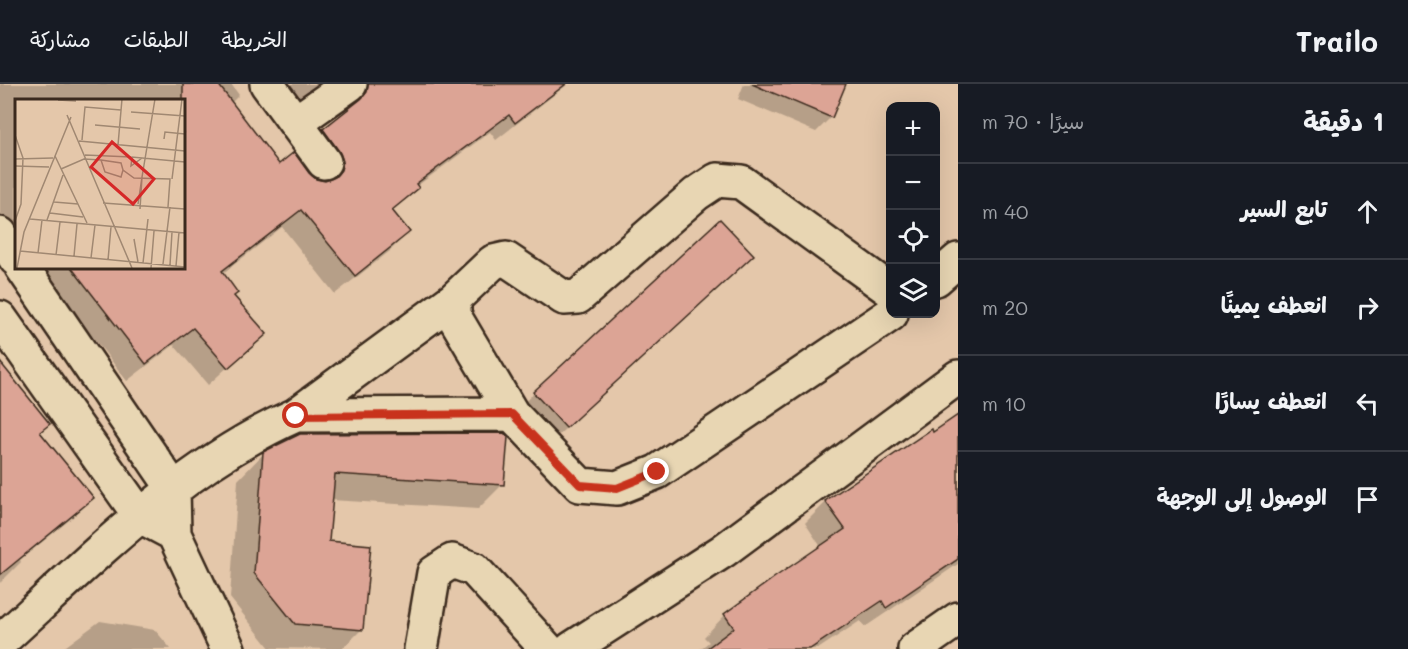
<!DOCTYPE html>
<html lang="ar">
<head>
<meta charset="utf-8">
<style>
	body { margin:0; font-family:Mali,"Playpen Sans Arabic",sans-serif; background:#242831; color:#f1f3f6; direction:rtl }
	.controls { position:absolute; right:18px; top:18px; display:grid; overflow:hidden; border-radius:12px; box-shadow:0 6px 24px #0002 }
	.controls button { width:54px; height:54px; display:grid; place-items:center; padding:0; border:0; border-bottom:2px solid #363941; background:#171b24; color:#f1f3f6; font:30px sans-serif }
	.stop { position:absolute; width:18px; height:18px; margin:-14px; border:4px solid #c8321e; border-radius:50%; background:#fff }
	.stop.end { background:#c8321e; border-color:#fff; box-shadow:0 2px 6px #0008 }
	.list { margin:0; padding:0; list-style:none }
	h2 { display:flex; justify-content:space-between; align-items:center; height:78px; margin:0; padding:0 24px; font-size:26px }
	h2 small { font-size:20px; font-weight:400; color:#9ea1a6 }
	.list li { display:grid; grid-template-columns:39px 1fr auto; gap:18px; align-items:center; box-sizing:border-box; height:96px; padding:0 24px; border-top:2px solid #363941 }
	.list b { display:block; font-size:22px; white-space:nowrap }
	.list em { font-size:20px; font-style:normal; color:#9ea1a6 }
	.icon { flex:none; width:33px; height:33px; fill:none; stroke:currentColor; stroke-width:2; stroke-linecap:round; stroke-linejoin:round }
	.map { position:relative; flex:none; width:958px; height:565px; overflow:hidden; direction:ltr }
	header { display:flex; align-items:center; gap:36px; box-sizing:border-box; height:84px; padding:0 30px; background:#171b24; border-bottom:2px solid #363941 }
	header strong { font-size:28px }
	nav { display:flex; gap:33px; margin-inline-start:auto; font-size:21px }
	main { display:flex }
	aside { flex:1; background:#171b24 }
	.map>svg:first-child { display:block }
	.shadow { fill:#0003 }
	.building { fill:#dca495; stroke:#3b2a1e; stroke-width:1.5 }
	.lines { fill:none; stroke-linecap:round; stroke-linejoin:round }
	.minor-casing { stroke:#3b2a1e; stroke-width:38 }
	.minor { stroke:#e8d6b3; stroke-width:33 }
	.route { stroke:#c8321e; stroke-width:8 }
	.inset-road { fill:none; stroke:#a08872; stroke-width:1.5 }
	.view { fill:#d62828; fill-opacity:0.15; stroke:#d62828; stroke-width:3 }
	.inset-edge { fill:none; stroke:#3b2a1e; stroke-width:3 }
</style>
</head>
<body>
<header>
<strong>Trailo</strong>
<nav><a>الخريطة</a><a>الطبقات</a><a>مشاركة</a></nav>
</header>
<main>
<aside>
<h2>1 دقيقة<small>سيرًا · 70 m</small></h2>
<ul class="list">
<li><svg class="icon" aria-label="ahead" viewBox="0 0 24 24"><path d="M12 20V5M6 11l6-6 6 6"/></svg><div><b>تابع السير</b></div><em>40 m</em></li>
<li><svg class="icon" aria-label="right" viewBox="0 0 24 24"><path d="M7 20v-9h11M14 6l5 5-5 5"/></svg><div><b>انعطف يمينًا</b></div><em>20 m</em></li>
<li><svg class="icon" aria-label="left" viewBox="0 0 24 24"><path d="M17 20v-9H6M10 6l-5 5 5 5"/></svg><div><b>انعطف يسارًا</b></div><em>10 m</em></li>
<li><svg class="icon" aria-label="arrive" viewBox="0 0 24 24"><path d="M6 21V4h12l-3 4 3 4H6"/></svg><div><b>الوصول إلى الوجهة</b></div></li>
</ul>
</aside>
<div class="map">
<svg width="958" height="565" viewBox="0 0 958 565">
	<rect width="100%" height="100%" fill="#e4c7aa"/>
	<filter id="ink" filterUnits="userSpaceOnUse"><feTurbulence type="fractalNoise" baseFrequency=".0167" numOctaves="2"/><feDisplacementMap in="SourceGraphic" scale="12" xChannelSelector="R" yChannelSelector="G"/><feConvolveMatrix kernelMatrix="1 2 1 2 8 2 1 2 1" color-interpolation-filters="sRGB"/></filter>
	<g filter="url(#ink)">
		<!-- shadow -->
		<path class="shadow" d="M 0,0 L 231,0 L 239,11 L 231,19 L 279,82 L 308,90 L 316,97 L 325,98 L 321,86 L 305,64 L 324,46 L 349,26 L 351,17 L 331,0 L 568,0 L 496,56 L 490,48 L 417,102 L 392,128 L 408,148 L 390,167 L 335,210 L 282,143 L 222,190 L 232,212 L 265,249 L 208,301 L 174,261 L 127,297 L 39,183 L 183,183 L 183,16 L 16,16 L 16,153 L 0,132 Z
			M 275,0 L 327,0 L 293,21 Z
			M 744,0 L 845,0 L 831,33 L 816,48 L 738,15 Z
			M 727,196 L 540,368 L 509,333 L 534,309 Z
			M 0,281 L 48,340 L 39,349 L 92,414 L 73,433 L 20,476 L 21,478 L 0,499 Z
			M 958,333 L 958,480 L 865,543 L 860,537 L 818,565 L 700,565 L 709,558 L 704,553 L 725,531 L 821,463 L 805,439 L 826,418 Z
			M 301,351 L 503,400 L 478,425 L 331,416 L 327,459 L 362,545 L 342,565 L 270,564 L 230,514 L 238,396 L 263,370 Z
			M 100,537 L 155,546 L 171,565 L 62,565 Z"/>
		<!-- building -->
		<path class="building" d="M 183,0 L 218,0 L 279,80 L 294,68 L 309,89 L 316,95 L 325,97 L 335,93 L 341,86 L 343,77 L 339,67 L 323,45 L 361,15 L 367,8 L 368,0 L 566,0 L 515,39 L 509,31 L 416,100 L 419,104 L 392,126 L 410,148 L 355,192 L 301,126 L 222,187 L 238,209 L 234,212 L 267,250 L 228,284 L 193,244 L 146,280 L 71,183 L 183,183 Z
			M 752,0 L 846,0 L 832,34 Z
			M 720,135 L 754,171 L 566,344 L 533,308 Z
			M 0,278 L 50,340 L 40,348 L 94,414 L 0,491 Z
			M 958,331 L 958,475 L 886,524 L 882,517 L 810,565 L 706,565 L 734,544 L 724,530 L 775,493 L 845,445 L 825,417 L 932,345 L 933,348 Z
			M 504,349 L 508,353 L 504,401 L 335,390 L 329,457 L 371,461 L 363,546 L 295,540 L 254,489 L 263,368 L 300,350 Z"/>
		<g class="lines">
			<defs>
				<path id="minor" d="M 267,0 L 324,78
					M 296,38 L 350,0
					M 0,150 L 16,175
					M 936,195 L 958,176
					M 890,206 L 741,98 L 717,96 L 696,110 L 578,213 L 564,214 L 506,175 L 493,178 L 454,215 L 454,232 L 512,330 L 580,401 L 617,404 L 657,388 L 891,230
					M 0,234 L 140,432 L 174,450 L 173,404 L 22,183
					M 296,331 L 454,215
					M 174,450 L 228,565
					M 0,558 C 92,475 181,382 296,331 L 512,330
					M 421,565 L 434,489 L 452,477 L 474,485 L 547,565
					M 571,565 L 723,467 L 958,293
					M 915,565 L 958,535"/>
			</defs>
			<!-- minor casing -->
			<use href="#minor" class="minor-casing"/>
			<!-- minor -->
			<use href="#minor" class="minor"/>
		</g>
	</g>
	<g class="lines" filter="url(#ink)">
		<!-- route -->
		<path class="route" d="M 296,332 L 512,330 L 580,401 L 617,404 L 657,388"/>
	</g>
	<!-- overview -->
	<g transform="translate(15 15)">
		<rect width="170" height="170" fill="#e4c7aa"/>
		<path class="inset-road" d="M 43,1 L 61,2M 116,13 L 170,17M 52,16 L 117,169M 80,26 L 125,30M 0,36 L 8,59 L 6,105 L 0,122M 149,40 L 150,33 L 170,35M 67,41 L 70,8 L 106,11M 64,42 L 170,52M 103,46 L 107,0M 70,56 L 116,58M 40,57 L 72,124M 127,59 L 116,67 L 117,58 L 170,63M 0,60 L 38,59M 86,61 L 90,73 L 106,78 L 108,71M 0,67 L 34,68M 46,70 L 69,60 L 86,61 L 106,64 L 108,71 L 119,79 L 155,80 L 153,108M 127,78 L 140,0M 157,80 L 167,0M 39,103 L 63,105M 88,104 L 170,110M 123,105 L 127,78 L 125,110M 35,114 L 68,118M 15,120 L 170,134M 32,121 L 48,76M 119,140 L 123,163M 5,152 L 170,168M 23,154 L 27,121M 41,156 L 45,123M 59,157 L 62,125M 76,159 L 80,126M 93,161 L 96,128M 128,164 L 133,120M 148,165 L 155,108M 155,166 L 157,133M 161,167 L 164,133M 2,169 L 9,133 L 56,18M 136,169 L 139,132"/>
		<path class="view" d="M 97,43 L 139,80 L 118,105 L 76,68 Z"/>
		<rect width="170" height="170" class="inset-edge"/>
	</g>
</svg>
<div class="controls">
<button>+</button>
<button>−</button>
<button><svg class="icon" aria-label="locate" viewBox="0 0 24 24"><circle cx="12" cy="12" r="6"/><path d="M12 2v4M12 18v4M2 12h4M18 12h4"/></svg></button>
<button><svg class="icon" aria-label="layers" viewBox="0 0 24 24"><path d="M12 4l9 5-9 5-9-5zM3 14l9 5 9-5"/></svg></button>
</div>
<div class="stop" style="left:296px;top:332px"></div>
<div class="stop end" style="left:657px;top:388px"></div>
</div>
</main>
</body>
</html>
